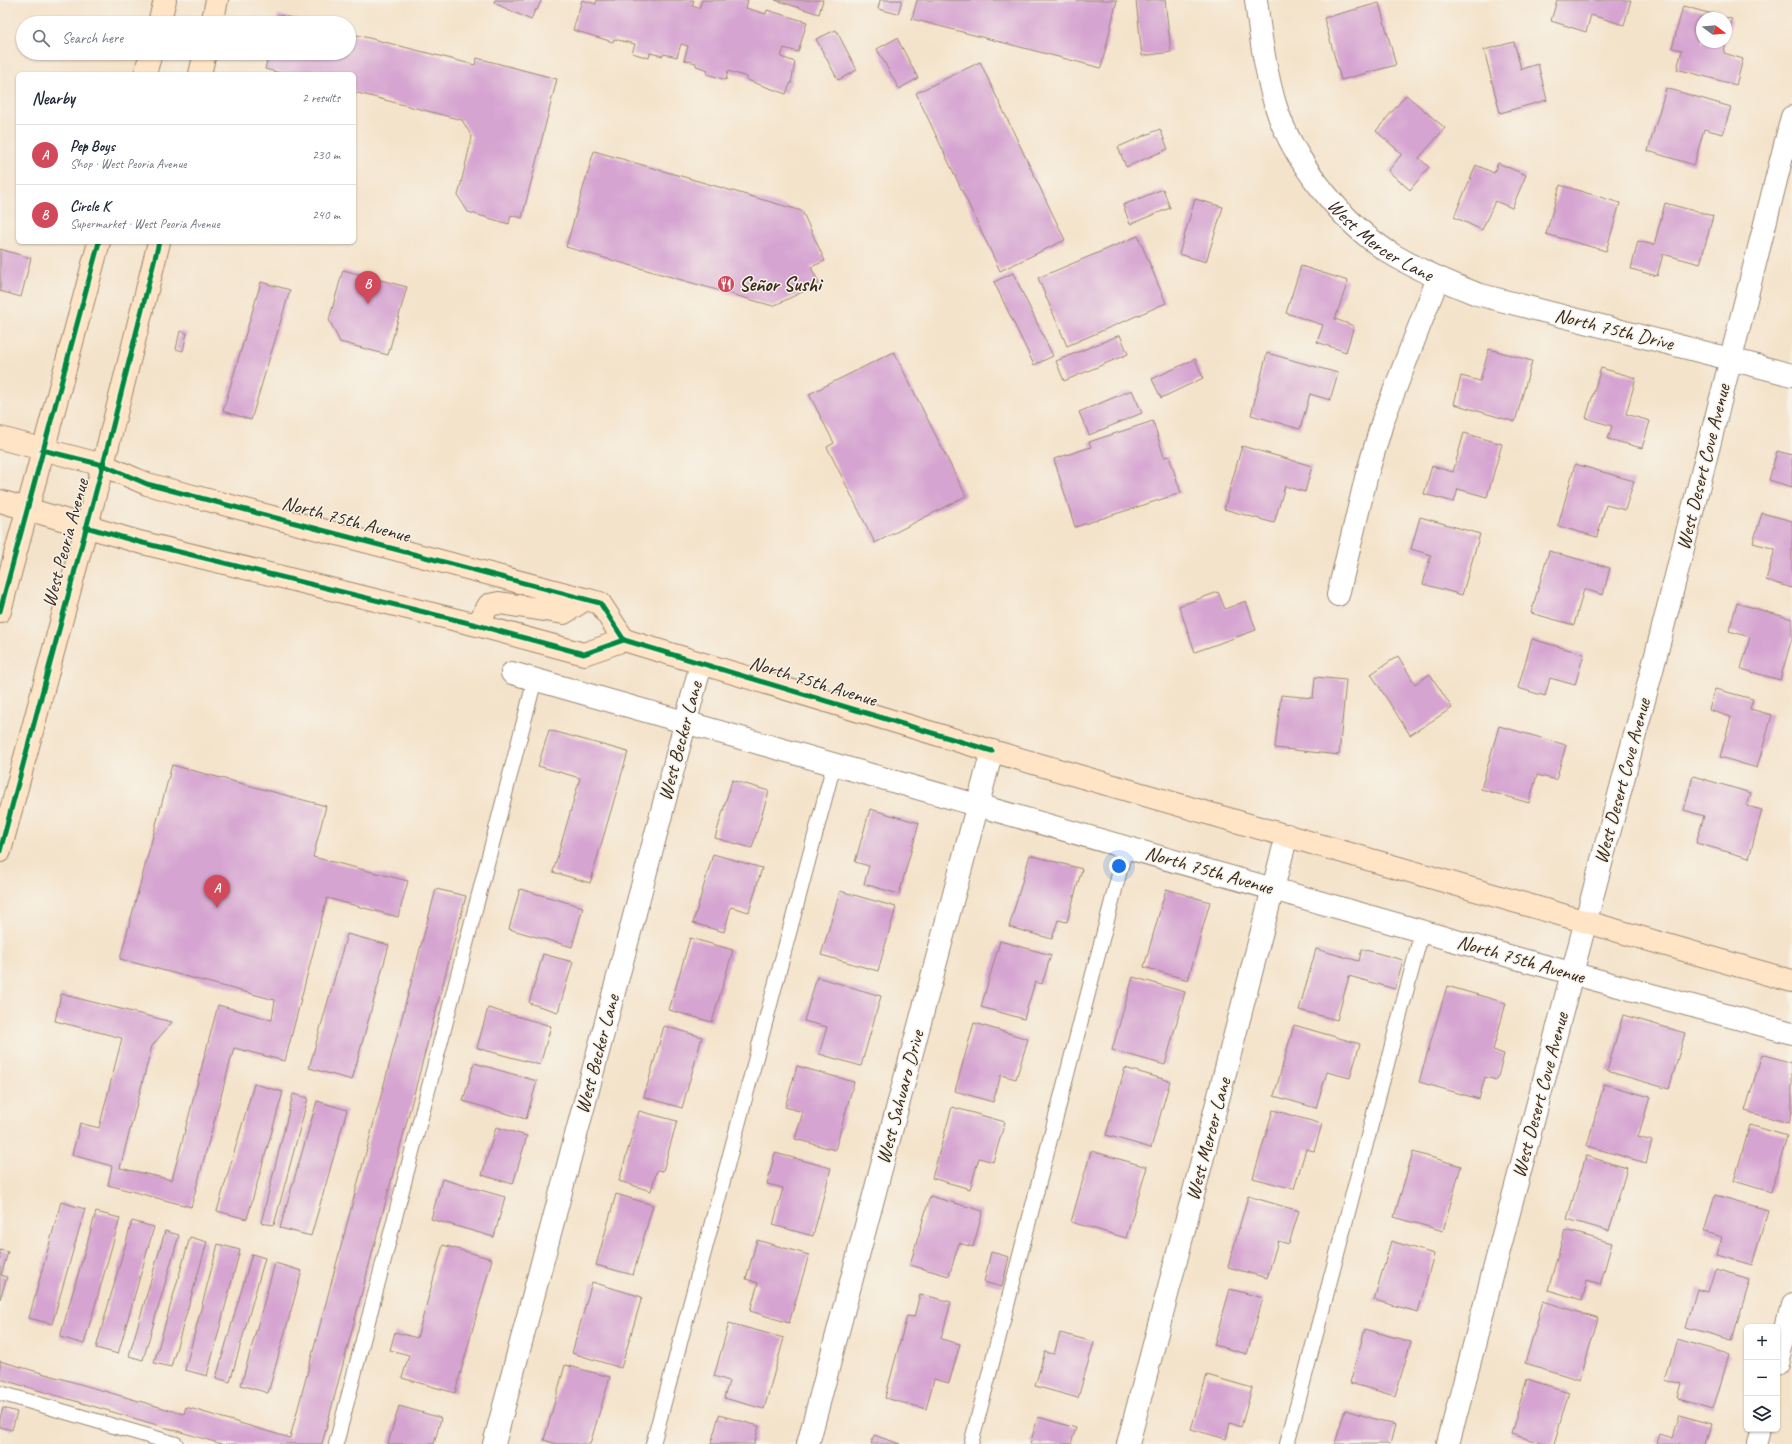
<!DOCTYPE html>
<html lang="en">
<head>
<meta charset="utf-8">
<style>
	body { margin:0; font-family:Caveat,sans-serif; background:#f2f2f3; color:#1f2937 }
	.controls { position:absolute; right:12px; bottom:12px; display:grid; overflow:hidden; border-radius:6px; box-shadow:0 1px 3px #0004 }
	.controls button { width:36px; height:36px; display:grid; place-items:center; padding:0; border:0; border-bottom:1px solid #e0e1e3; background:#fff; color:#1f2937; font:20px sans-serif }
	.compass { position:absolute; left:1696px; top:12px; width:36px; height:36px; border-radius:50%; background:#fff; box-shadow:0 1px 3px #0004; rotate:106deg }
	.you { position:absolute; left:1119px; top:866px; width:14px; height:14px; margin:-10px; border:3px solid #fff; border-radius:50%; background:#1a73e8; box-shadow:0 0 0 6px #1a73e833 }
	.badge { display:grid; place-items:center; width:26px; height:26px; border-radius:50%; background:#d1495b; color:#fff; font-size:13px; font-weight:700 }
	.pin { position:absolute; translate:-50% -33px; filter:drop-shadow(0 1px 2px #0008) }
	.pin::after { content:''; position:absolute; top:21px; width:14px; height:12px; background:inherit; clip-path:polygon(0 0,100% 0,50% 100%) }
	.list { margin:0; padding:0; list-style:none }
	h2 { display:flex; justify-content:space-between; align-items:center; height:52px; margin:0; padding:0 16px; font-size:17px }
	h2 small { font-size:13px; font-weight:400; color:#747a83 }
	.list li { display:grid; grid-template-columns:26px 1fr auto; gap:12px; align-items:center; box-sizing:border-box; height:60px; padding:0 16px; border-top:1px solid #e0e1e3 }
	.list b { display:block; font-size:15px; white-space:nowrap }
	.list p { margin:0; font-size:13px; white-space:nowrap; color:#747a83 }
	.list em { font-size:13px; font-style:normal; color:#747a83 }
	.icon { flex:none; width:22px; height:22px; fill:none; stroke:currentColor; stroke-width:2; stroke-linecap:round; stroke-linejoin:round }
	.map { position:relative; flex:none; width:1792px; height:1444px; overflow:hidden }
	.search { position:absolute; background:#fff; box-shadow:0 1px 3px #0004; left:16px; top:16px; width:340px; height:44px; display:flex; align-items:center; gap:10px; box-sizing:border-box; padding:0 14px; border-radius:22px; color:#747a83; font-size:15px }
	.panel { position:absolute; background:#fff; box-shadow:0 1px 3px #0004; left:16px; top:72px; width:340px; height:172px; border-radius:6px }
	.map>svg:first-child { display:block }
	.building { fill:#d6a4d1 }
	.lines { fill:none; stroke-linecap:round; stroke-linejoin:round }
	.lane-casing { stroke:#988674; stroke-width:16 }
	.street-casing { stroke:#988674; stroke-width:24 }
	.secondary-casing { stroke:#988674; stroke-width:24 }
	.lane { stroke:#fff; stroke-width:14 }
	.street { stroke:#fff; stroke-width:22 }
	.secondary { stroke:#ffe4c6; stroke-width:22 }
	.cycleway-casing { stroke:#f7f3e8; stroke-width:8 }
	.cycleway { stroke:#00873e; stroke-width:5 }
	.labels { text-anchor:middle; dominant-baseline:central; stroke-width:3; stroke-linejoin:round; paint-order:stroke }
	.street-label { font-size:20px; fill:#3b2a1e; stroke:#f7f3e8 }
	.poi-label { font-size:20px; font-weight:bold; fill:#3b2a1e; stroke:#f7f3e8; text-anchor:start }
</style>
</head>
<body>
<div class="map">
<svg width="1792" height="1444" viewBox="0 0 1792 1444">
	<rect width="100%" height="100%" fill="#f7f3e8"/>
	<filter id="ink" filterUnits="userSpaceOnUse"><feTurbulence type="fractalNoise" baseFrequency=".025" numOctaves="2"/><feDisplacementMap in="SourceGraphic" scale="8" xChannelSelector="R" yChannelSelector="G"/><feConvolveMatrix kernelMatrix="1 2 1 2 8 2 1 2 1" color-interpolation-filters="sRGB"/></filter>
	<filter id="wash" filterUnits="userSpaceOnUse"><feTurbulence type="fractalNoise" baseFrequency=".012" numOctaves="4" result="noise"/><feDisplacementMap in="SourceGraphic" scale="16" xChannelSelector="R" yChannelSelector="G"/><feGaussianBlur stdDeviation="0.9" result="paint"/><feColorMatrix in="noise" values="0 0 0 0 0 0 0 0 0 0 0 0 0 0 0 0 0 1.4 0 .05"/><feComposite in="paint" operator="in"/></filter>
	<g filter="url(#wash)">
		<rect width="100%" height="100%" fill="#f4e3cb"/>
		<g id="blocks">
			<!-- building -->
			<path class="building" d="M 495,0 L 540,0 L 541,1 L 537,10 L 535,10 L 531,20 L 494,3 Z
				M 582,0 L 596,4 L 597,0 L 694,0 L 692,6 L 699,8 L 702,0 L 748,0 L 746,8 L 766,14 L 767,10 L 807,22 L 798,52 L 784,48 L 781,57 L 795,62 L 791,84 L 790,84 L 786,94 L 747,80 L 747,77 L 728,71 L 726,80 L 707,74 L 708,70 L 696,66 L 696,63 L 684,60 L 688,46 L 681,44 L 677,57 L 664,54 L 663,56 L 650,53 L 649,58 L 632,53 L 635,44 L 614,39 L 613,42 L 573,30 Z
				M 775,0 L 823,0 L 819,14 Z
				M 880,0 L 902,0 L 898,14 L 878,9 Z
				M 917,0 L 1117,0 L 1101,68 L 912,19 Z
				M 1136,0 L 1165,0 L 1171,52 L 1142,56 Z
				M 1557,0 L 1631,0 L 1624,25 L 1591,15 L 1586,32 L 1551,21 Z
				M 1379,3 L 1396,65 L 1341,80 L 1324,18 Z
				M 1683,6 L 1726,18 L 1702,18 L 1702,42 L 1726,42 L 1724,53 L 1743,59 L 1736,85 L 1677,69 L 1682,50 L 1672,48 Z
				M 278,15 L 308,22 L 308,23 L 276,23 Z
				M 1726,18 L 1732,19 L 1727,42 L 1726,42 Z
				M 836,30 L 857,70 L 838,80 L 816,39 Z
				M 349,33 L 475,65 L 477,58 L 557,79 L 522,218 L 511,215 L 509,224 L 468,212 L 458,196 L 472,137 L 462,120 L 354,92 L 354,74 L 284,74 L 265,69 L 269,53 L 349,53 Z
				M 897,38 L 918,78 L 899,89 L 877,49 Z
				M 1514,42 L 1521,69 L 1538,64 L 1547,100 L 1500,113 L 1484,50 Z
				M 980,62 L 1065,240 L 1000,271 L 916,93 Z
				M 1666,88 L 1731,107 L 1723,134 L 1704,129 L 1694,165 L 1648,151 Z
				M 1406,95 L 1445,128 L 1419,158 L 1429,167 L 1410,190 L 1388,171 L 1402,154 L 1376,131 Z
				M 1160,129 L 1168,149 L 1126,167 L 1118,147 Z
				M 594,151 L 802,211 L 825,261 L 811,267 L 819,284 L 773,306 L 566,247 Z
				M 1498,163 L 1526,175 L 1512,208 L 1495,201 L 1482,230 L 1454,217 L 1476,165 L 1494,173 Z
				M 1560,185 L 1620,203 L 1606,251 L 1546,234 Z
				M 1163,189 L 1170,208 L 1130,224 L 1123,205 Z
				M 1195,199 L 1223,207 L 1206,262 L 1179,254 Z
				M 1665,203 L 1713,216 L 1700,264 L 1663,254 L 1657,276 L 1631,269 L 1638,241 L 1654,245 Z
				M 1138,236 L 1166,303 L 1067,346 L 1038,278 Z
				M 0,249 L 31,258 L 21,297 L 0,291 Z
				M 1301,266 L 1348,281 L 1335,319 L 1354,326 L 1346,352 L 1317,342 L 1323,325 L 1286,313 Z
				M 343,270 L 407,287 L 388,355 L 340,342 L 329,320 Z
				M 1013,273 L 1053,356 L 1034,365 L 994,282 Z
				M 261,282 L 290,290 L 251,420 L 223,411 Z
				M 180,331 L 187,333 L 183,351 L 176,349 Z
				M 1120,335 L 1128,354 L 1064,381 L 1056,361 Z
				M 1489,349 L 1532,361 L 1515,422 L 1454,404 L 1461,376 L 1480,381 Z
				M 894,352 L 966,496 L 875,543 L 827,447 L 834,443 L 809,394 Z
				M 1267,353 L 1338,373 L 1330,400 L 1310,394 L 1300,429 L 1251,415 Z
				M 1195,359 L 1203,378 L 1161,398 L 1152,379 Z
				M 1601,368 L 1636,378 L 1626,414 L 1650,421 L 1642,448 L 1608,439 L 1612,426 L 1586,418 Z
				M 1132,390 L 1142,413 L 1089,435 L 1079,412 Z
				M 1153,421 L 1164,457 L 1169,456 L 1181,493 L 1075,527 L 1054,459 L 1091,447 L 1089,442 Z
				M 1464,433 L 1502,444 L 1487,497 L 1458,489 L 1454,502 L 1424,494 L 1432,466 L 1453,472 Z
				M 1242,446 L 1312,466 L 1305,492 L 1285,486 L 1274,523 L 1224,509 Z
				M 1777,451 L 1792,455 L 1792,487 L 1769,480 Z
				M 1575,464 L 1634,481 L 1625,510 L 1606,505 L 1597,537 L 1558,526 Z
				M 1762,513 L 1792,521 L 1792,588 L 1766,580 L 1775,549 L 1753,543 Z
				M 1420,517 L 1480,534 L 1462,595 L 1423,584 L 1431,555 L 1411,549 Z
				M 1549,551 L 1610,568 L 1603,595 L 1584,589 L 1574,625 L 1531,613 Z
				M 1218,592 L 1225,609 L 1246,601 L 1256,630 L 1195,652 L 1179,606 Z
				M 1737,603 L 1792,619 L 1792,638 L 1780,680 L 1741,669 L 1750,637 L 1729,631 Z
				M 1532,639 L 1584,654 L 1575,685 L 1550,678 L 1545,696 L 1518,688 Z
				M 1398,656 L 1415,684 L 1430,674 L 1452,708 L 1410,735 L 1371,674 Z
				M 1315,677 L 1346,680 L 1339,755 L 1275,748 L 1281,695 L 1313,698 Z
				M 1715,689 L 1753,699 L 1750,709 L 1772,715 L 1757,768 L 1720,757 L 1731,717 L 1709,710 Z
				M 1499,726 L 1566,745 L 1556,780 L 1537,775 L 1529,803 L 1481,789 Z
				M 549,730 L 628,752 L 590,883 L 553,872 L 580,778 L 538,766 Z
				M 172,765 L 326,806 L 313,857 L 408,881 L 398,917 L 327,898 L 285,1061 L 234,1048 L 191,1207 L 108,1185 L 112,1166 L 72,1155 L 80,1123 L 99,1128 L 122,1038 L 55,1021 L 61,994 L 172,1022 L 152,1046 L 120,1168 L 172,1180 L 218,1005 L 272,1020 L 275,1000 L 120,959 Z
				M 1693,776 L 1751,793 L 1747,806 L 1762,810 L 1749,858 L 1696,843 L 1704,816 L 1684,810 Z
				M 732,780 L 769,791 L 752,848 L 715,838 Z
				M 870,809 L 919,823 L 899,894 L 864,884 L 869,866 L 855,862 Z
				M 713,854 L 762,868 L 749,912 L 731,907 L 724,932 L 693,923 Z
				M 1030,855 L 1082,869 L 1067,922 L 1058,920 L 1052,939 L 1009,927 Z
				M 436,889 L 466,896 L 322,1444 L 222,1444 L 0,1379 L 0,1361 L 184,1414 L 186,1407 L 290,1438 Z
				M 520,889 L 583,907 L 572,947 L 509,929 Z
				M 1166,889 L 1210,902 L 1188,980 L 1144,967 Z
				M 840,891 L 896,907 L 878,971 L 821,955 Z
				M 347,934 L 389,945 L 352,1080 L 309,1068 Z
				M 690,938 L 733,950 L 712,1022 L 669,1010 Z
				M 1000,941 L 1051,955 L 1042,984 L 1035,982 L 1024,1019 L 981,1007 Z
				M 1316,949 L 1359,961 L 1362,949 L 1403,960 L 1395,989 L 1349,976 L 1337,1020 L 1299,1010 Z
				M 543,954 L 573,962 L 558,1012 L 529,1003 Z
				M 817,977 L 881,996 L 861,1066 L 819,1054 L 827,1027 L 804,1021 Z
				M 1133,977 L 1185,992 L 1165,1065 L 1112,1050 Z
				M 1447,986 L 1506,1003 L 1493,1050 L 1504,1054 L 1497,1080 L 1485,1077 L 1479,1099 L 1419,1082 Z
				M 488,1008 L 551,1026 L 540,1065 L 477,1048 Z
				M 1623,1015 L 1685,1033 L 1669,1089 L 1607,1071 Z
				M 974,1023 L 1028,1039 L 1016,1079 L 1001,1075 L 993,1102 L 955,1091 Z
				M 1294,1025 L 1360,1044 L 1350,1078 L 1327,1072 L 1316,1108 L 1274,1096 Z
				M 664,1026 L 702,1037 L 682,1108 L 644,1097 Z
				M 1762,1054 L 1792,1063 L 1792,1112 L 1789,1123 L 1745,1111 Z
				M 474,1063 L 537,1081 L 526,1119 L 463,1101 Z
				M 797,1066 L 854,1082 L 835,1150 L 795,1139 L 803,1112 L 785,1107 Z
				M 1125,1068 L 1170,1081 L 1151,1148 L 1106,1135 Z
				M 254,1084 L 283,1092 L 247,1219 L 217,1211 Z
				M 1604,1084 L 1650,1097 L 1638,1137 L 1652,1141 L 1646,1163 L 1587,1146 Z
				M 293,1094 L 308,1098 L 274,1225 L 261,1223 Z
				M 317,1101 L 347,1110 L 311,1236 L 280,1228 Z
				M 952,1107 L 1005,1122 L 993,1162 L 979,1158 L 970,1189 L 932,1178 Z
				M 1273,1110 L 1322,1124 L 1314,1151 L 1306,1149 L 1294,1189 L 1253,1178 Z
				M 639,1111 L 677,1121 L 663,1171 L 657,1170 L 651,1191 L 619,1181 Z
				M 1750,1125 L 1787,1136 L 1771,1192 L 1734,1181 Z
				M 496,1127 L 527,1136 L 513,1184 L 482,1175 Z
				M 1091,1151 L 1147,1167 L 1126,1238 L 1071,1222 Z
				M 1413,1152 L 1461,1166 L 1443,1231 L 1394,1217 Z
				M 775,1153 L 831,1168 L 813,1236 L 773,1225 L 783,1188 L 767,1184 Z
				M 1586,1156 L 1627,1168 L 1609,1231 L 1567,1219 Z
				M 442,1179 L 505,1197 L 494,1237 L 431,1219 Z
				M 616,1194 L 653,1205 L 633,1275 L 596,1265 Z
				M 1715,1195 L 1768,1210 L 1752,1265 L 1717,1255 L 1722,1237 L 1704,1232 Z
				M 930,1196 L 983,1211 L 973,1247 L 959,1243 L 949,1276 L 910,1265 Z
				M 1248,1196 L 1299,1211 L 1289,1244 L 1278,1241 L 1267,1278 L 1228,1267 Z
				M 61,1202 L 85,1209 L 52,1324 L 29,1318 Z
				M 96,1212 L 120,1218 L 84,1344 L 60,1337 Z
				M 132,1221 L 154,1227 L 118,1354 L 96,1348 Z
				M 1565,1230 L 1612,1243 L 1600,1285 L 1587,1281 L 1582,1300 L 1548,1290 Z
				M 165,1231 L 179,1235 L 143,1360 L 129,1356 Z
				M 190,1237 L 207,1242 L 171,1367 L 154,1363 Z
				M 757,1240 L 809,1255 L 789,1323 L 750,1311 L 758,1283 L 746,1279 Z
				M 1391,1241 L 1434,1254 L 1418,1312 L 1374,1300 Z
				M 218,1244 L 240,1250 L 207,1376 L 185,1370 Z
				M 443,1245 L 492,1259 L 455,1393 L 402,1378 L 409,1355 L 390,1350 L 395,1332 L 417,1338 Z
				M 0,1250 L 8,1252 L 1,1275 L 7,1277 L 0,1299 Z
				M 991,1252 L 1009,1257 L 1002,1287 L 984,1282 Z
				M 252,1254 L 265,1258 L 230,1382 L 216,1378 Z
				M 275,1263 L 302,1271 L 268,1393 L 241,1385 Z
				M 1715,1269 L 1750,1279 L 1732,1341 L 1686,1328 L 1697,1289 L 1708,1292 Z
				M 592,1282 L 642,1297 L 621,1368 L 572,1353 Z
				M 1230,1289 L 1263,1298 L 1247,1354 L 1214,1345 Z
				M 920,1294 L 951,1302 L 941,1339 L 960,1344 L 949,1383 L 934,1379 L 926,1409 L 885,1398 L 907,1316 L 914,1317 Z
				M 1543,1301 L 1598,1318 L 1580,1380 L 1525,1363 Z
				M 729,1323 L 784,1338 L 764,1409 L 724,1398 L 729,1381 L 714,1376 Z
				M 1365,1329 L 1411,1342 L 1395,1396 L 1350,1383 Z
				M 1060,1333 L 1094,1342 L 1078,1398 L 1035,1386 L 1045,1352 L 1054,1354 Z
				M 1677,1339 L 1729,1354 L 1713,1409 L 1678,1399 L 1682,1384 L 1665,1379 Z
				M 565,1365 L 610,1377 L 590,1444 L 557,1444 L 544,1440 Z
				M 1207,1375 L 1252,1388 L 1241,1427 L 1230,1423 L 1226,1439 L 1191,1429 Z
				M 1527,1379 L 1569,1392 L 1554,1444 L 1545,1444 L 1511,1434 Z
				M 399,1406 L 441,1418 L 434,1444 L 388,1444 Z
				M 3,1408 L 17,1412 L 12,1430 L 0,1427 L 0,1418 Z
				M 1345,1410 L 1395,1425 L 1390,1444 L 1335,1444 Z
				M 719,1415 L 759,1426 L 754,1444 L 711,1444 Z
				M 1679,1415 L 1712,1424 L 1706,1444 L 1656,1444 L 1659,1434 L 1672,1438 Z
				M 1038,1417 L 1076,1428 L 1071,1444 L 1030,1444 Z
				M 874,1435 L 900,1444 L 871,1444 Z"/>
		</g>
	</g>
	<g filter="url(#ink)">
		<use href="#blocks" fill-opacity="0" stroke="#988674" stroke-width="1"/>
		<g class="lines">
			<defs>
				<path id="lane" d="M 0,1393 L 176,1444
					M 336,1444 L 535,679
					M 653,1444 L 834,764
					M 971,1444 L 1126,847
					M 1287,1444 L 1422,931"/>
				<g id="street">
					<path id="s1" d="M 1256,0 C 1260,35 1265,70 1275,104 C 1292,160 1344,226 1395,256 C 1421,271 1449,283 1477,294 L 1792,375"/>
					<path d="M 1338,595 L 1366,478 L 1383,420 L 1438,278"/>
					<path d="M 512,673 L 1523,960 L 1792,1033"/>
					<path d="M 1777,1363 L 1792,1306"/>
					<path d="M 494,1444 L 701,664"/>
					<path d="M 808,1444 L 992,751"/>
					<path d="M 1128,1444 L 1287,835"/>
					<path d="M 1448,1444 L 1657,651 L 1792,117"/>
					<path d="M 1756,1444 L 1760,1429"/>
				</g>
				<path id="secondary" d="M 159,23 L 165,0
					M 212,23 L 217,0
					M 145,74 L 151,53
					M 200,74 L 205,53
					M 0,438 L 103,465 L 147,484 L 600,603 L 624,640
					M 0,501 L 139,542 L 477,625 L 584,654 L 624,640 L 992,751 L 1792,981
					M 0,611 L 99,242
					M 477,625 L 489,605 L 499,603 L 564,613 L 586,599
					M 0,851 L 103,465 L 159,242"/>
			</defs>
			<!-- lane casing -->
			<use href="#lane" class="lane-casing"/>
			<!-- street casing -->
			<use href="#street" class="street-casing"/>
			<!-- secondary casing -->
			<use href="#secondary" class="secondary-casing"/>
			<!-- lane -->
			<use href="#lane" class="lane"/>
			<!-- street -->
			<use href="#street" class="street"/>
			<!-- secondary -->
			<use href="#secondary" class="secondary"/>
			<defs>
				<path id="cycleway" d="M 42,450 L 103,465 L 147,484 L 600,603 L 624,640
					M 86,527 L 139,542 L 477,625 L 584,654 L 624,640 L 992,751
					M 0,611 L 99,242
					M 0,851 L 103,465 L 159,242"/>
			</defs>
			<!-- cycleway casing -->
			<use href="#cycleway" class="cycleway-casing"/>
			<!-- cycleway -->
			<use href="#cycleway" class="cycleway"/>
		</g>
	</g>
	<!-- icons -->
	<defs>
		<symbol id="restaurant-disc" viewBox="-11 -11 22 22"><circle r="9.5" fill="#d1495b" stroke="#f7f3e8"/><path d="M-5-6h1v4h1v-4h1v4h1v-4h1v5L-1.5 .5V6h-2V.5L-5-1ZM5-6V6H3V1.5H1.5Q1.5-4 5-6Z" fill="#fff"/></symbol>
	</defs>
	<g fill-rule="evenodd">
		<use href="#restaurant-disc" x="716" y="274" width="20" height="20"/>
	</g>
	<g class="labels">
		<!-- street labels -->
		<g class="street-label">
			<text stroke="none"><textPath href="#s1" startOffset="282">West Mercer Lane</textPath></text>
			<text transform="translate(1614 329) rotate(14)">North 75th Drive</text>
			<text transform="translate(1703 467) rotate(-76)">West Desert Cove Avenue</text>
			<text transform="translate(346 519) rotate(15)">North 75th Avenue</text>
			<text transform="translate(65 543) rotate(-75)">West Peoria Avenue</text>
			<text transform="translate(813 681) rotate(17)">North 75th Avenue</text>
			<text transform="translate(680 741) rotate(-75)">West Becker Lane</text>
			<text transform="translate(1622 781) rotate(-75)">West Desert Cove Avenue</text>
			<text transform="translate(1209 870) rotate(16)">North 75th Avenue</text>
			<text transform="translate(1521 959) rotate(16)">North 75th Avenue</text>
			<text transform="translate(597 1054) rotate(-75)">West Becker Lane</text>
			<text transform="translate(1540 1095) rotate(-75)">West Desert Cove Avenue</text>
			<text transform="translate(900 1097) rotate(-75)">West Sahuaro Drive</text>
			<text transform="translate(1208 1139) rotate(-75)">West Mercer Lane</text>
		</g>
		<!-- poi labels -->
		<g class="poi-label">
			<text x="739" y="284">Señor Sushi</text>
		</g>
	</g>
</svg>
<div class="controls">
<button>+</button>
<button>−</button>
<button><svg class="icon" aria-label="layers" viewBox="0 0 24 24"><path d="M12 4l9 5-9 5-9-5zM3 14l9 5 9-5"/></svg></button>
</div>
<svg class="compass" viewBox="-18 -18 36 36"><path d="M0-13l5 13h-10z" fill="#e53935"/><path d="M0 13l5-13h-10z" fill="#747a83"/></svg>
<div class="you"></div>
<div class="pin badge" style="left:217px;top:908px">A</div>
<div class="pin badge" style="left:368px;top:304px">B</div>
<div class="search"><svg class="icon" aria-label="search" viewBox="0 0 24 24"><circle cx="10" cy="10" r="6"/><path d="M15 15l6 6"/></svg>Search here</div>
<section class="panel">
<h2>Nearby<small>2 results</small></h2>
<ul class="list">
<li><span class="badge">A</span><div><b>Pep Boys</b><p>Shop · West Peoria Avenue</p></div><em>230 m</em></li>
<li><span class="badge">B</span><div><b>Circle K</b><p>Supermarket · West Peoria Avenue</p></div><em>240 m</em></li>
</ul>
</section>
</div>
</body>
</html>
